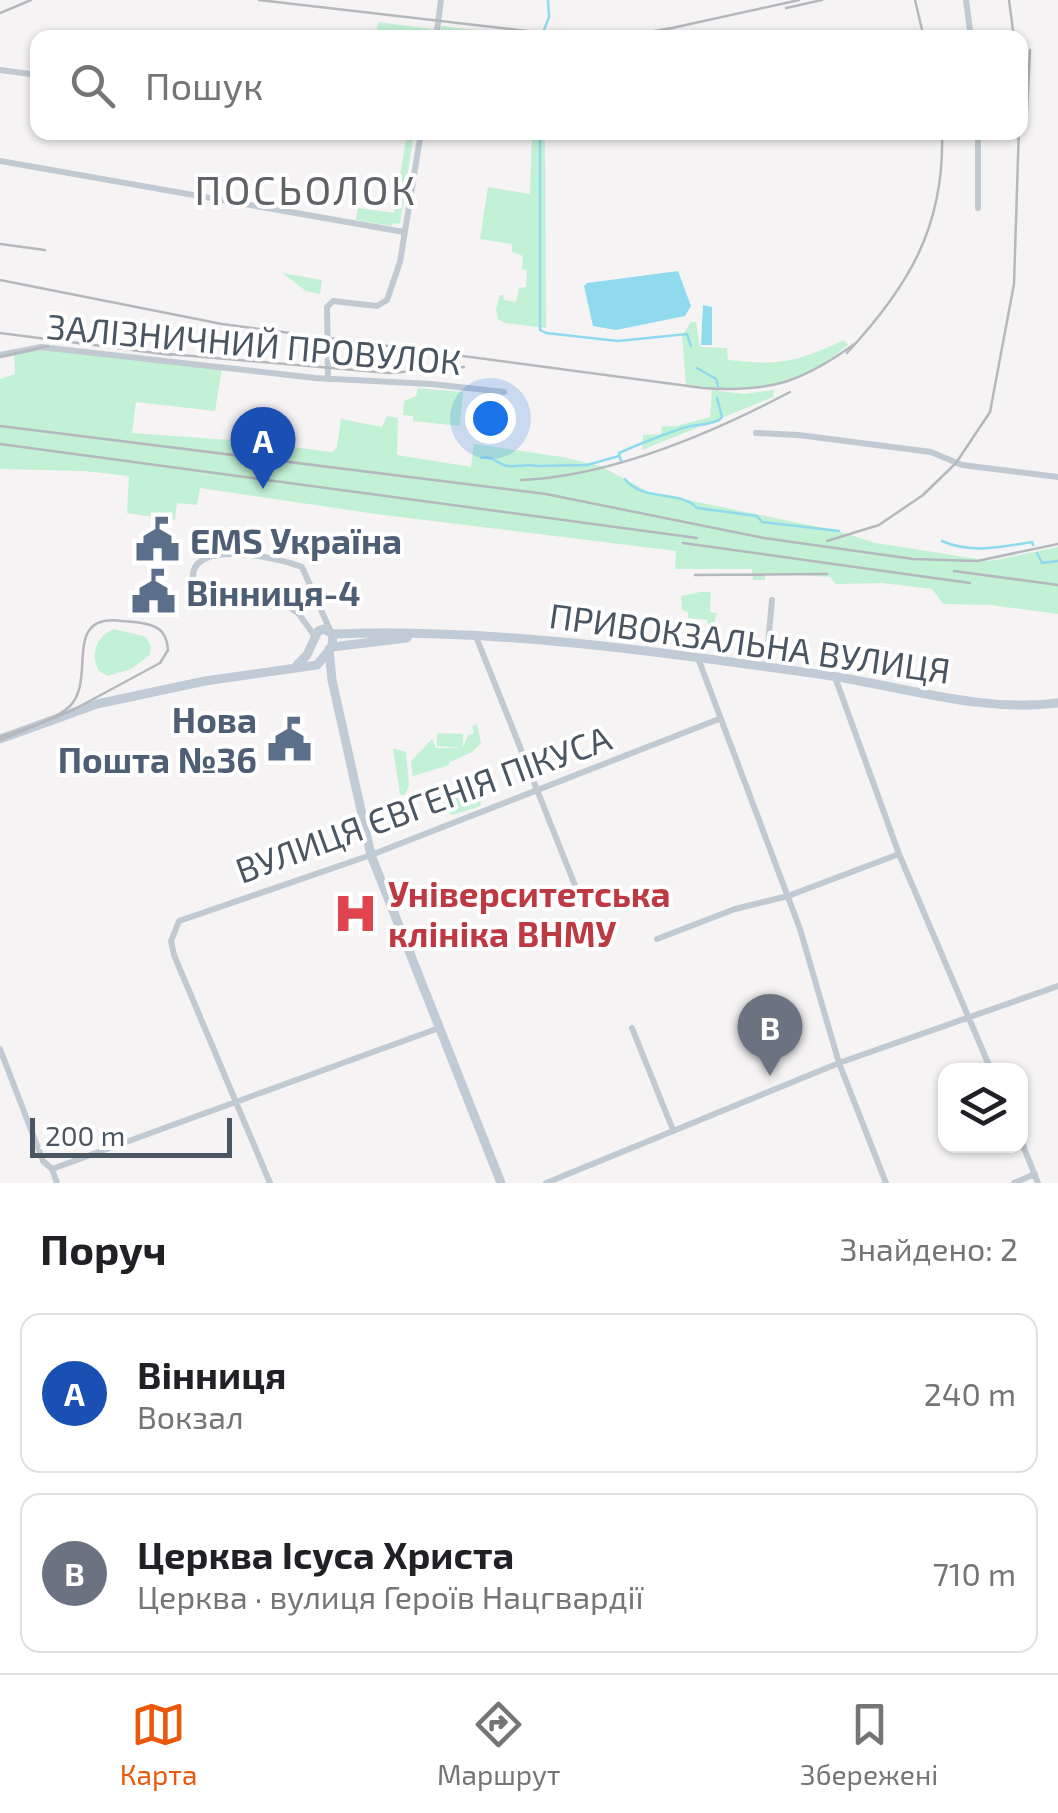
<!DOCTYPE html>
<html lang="uk">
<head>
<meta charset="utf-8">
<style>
	body { margin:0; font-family:"Exo 2",sans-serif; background:#f2f2f2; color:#202124 }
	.controls { position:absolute; right:30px; bottom:30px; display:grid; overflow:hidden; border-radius:20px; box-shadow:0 2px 8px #0004 }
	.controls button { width:90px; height:90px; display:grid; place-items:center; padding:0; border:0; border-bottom:2px solid #e0e0e0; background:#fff; color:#202124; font:50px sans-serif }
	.scale { position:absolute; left:30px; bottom:25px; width:202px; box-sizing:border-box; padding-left:10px; border:5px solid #4a5661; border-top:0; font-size:28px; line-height:35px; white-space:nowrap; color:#4a5661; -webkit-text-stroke:8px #fff; paint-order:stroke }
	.you { position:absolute; left:490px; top:418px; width:35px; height:35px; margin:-25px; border:8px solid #fff; border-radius:50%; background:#1a73e8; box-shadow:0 0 0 15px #1a73e833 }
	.badge { display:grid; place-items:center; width:65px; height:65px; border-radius:50%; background:#ea580c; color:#fff; font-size:32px; font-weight:700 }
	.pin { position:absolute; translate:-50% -82px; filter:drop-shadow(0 2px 5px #0008) }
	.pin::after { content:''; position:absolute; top:52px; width:35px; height:30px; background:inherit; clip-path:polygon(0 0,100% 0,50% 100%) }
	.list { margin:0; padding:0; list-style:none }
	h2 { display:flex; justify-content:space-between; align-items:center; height:130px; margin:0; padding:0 40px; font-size:42px }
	h2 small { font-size:32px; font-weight:400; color:#757577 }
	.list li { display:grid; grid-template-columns:65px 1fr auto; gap:30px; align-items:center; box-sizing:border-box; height:160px; margin:0 20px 20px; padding:0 20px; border:2px solid #e0e0e0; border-radius:20px }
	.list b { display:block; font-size:38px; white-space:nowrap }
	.list p { margin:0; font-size:32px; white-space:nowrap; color:#757577 }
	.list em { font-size:32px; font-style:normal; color:#757577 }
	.icon { flex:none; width:55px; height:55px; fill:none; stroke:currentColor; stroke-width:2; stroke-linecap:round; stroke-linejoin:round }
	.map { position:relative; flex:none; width:1058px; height:1183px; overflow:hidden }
	.search { position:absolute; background:#fff; box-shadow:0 2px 8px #0004; left:30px; right:30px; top:30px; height:110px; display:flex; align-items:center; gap:25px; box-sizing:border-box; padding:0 35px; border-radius:20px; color:#757577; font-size:38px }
	.sheet { height:490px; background:#fff }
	nav { display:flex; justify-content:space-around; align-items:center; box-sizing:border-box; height:140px; border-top:2px solid #e0e0e0; background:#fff; font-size:28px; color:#757577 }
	nav a { display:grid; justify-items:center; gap:5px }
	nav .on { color:#ea580c }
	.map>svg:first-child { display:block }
	.green { fill:#c3f1d5 }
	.water { fill:#90daee }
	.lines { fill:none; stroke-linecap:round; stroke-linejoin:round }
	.stream { stroke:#90daee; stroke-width:2.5 }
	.minor { stroke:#c1cad2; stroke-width:6 }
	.secondary { stroke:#c1cbd6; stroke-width:9 }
	.tram { stroke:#b5b8bd; stroke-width:2.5 }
	.rail { stroke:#b5b8bd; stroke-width:2.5 }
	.labels { text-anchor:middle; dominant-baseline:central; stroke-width:8; stroke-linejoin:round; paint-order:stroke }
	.street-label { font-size:35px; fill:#4a5661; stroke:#fff }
	.service-label { font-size:35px; font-weight:bold; fill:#4e5e75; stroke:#fff; text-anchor:start }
	.health-label { font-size:35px; font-weight:bold; fill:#be3a42; stroke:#fff; text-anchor:start }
	.quarter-label { font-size:40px; letter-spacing:2.5px; fill:#5f6368; stroke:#fff }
</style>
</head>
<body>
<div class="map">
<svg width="1058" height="1183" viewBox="0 0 1058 1183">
	<rect width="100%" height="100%" fill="#f5f3f3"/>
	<!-- green -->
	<path class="green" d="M 378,22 L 431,29 L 430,37 L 376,37 Z
		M 441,26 L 519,35 L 439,38 Z
		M 407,133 L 414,133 L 400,224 L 393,223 L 392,226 L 356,220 L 358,208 L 394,213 Z
		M 532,133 L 545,133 L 546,328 L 505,323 L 498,319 L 496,309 L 500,295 L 503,295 L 504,300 L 516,302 L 519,288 L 526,287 L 527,270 L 522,269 L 523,256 L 512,252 L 512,244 L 480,239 L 488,187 L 530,194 Z
		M 282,273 L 322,280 L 320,294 L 306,291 Z
		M 691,322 L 696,322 L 700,347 L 727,348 L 728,360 C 781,366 796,362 844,340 L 848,345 C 810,377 768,391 720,388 L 719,391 L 744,394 L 774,390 L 773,397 L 642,450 L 643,435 L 661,434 L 662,426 L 677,426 L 710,417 L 712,388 L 686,385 L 682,336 Z
		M 41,346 L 222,368 L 215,411 L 136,402 L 132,433 L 244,441 L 332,452 L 337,447 L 341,419 L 382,427 L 387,416 L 398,418 L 397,455 L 471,467 L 474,444 L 562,457 L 600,466 L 649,492 L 838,531 L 876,543 L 990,561 L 1058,547 L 1058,614 L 991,605 L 943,604 L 932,589 L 882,583 L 836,584 L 830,577 L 765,573 L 765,580 L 753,580 L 752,569 L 675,569 L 676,551 L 376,514 L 200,488 L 197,505 L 177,503 L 175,520 L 127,513 L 129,476 L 84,471 L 0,469 L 0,379 L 15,374 L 14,350 Z
		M 418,388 L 463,392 L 460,426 L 413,421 L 413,416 L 403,415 L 404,401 L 416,396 Z
		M 700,592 L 711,592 L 710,612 L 717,613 L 713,627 L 708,627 L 707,620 L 688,618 L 688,612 L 682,610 L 681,596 Z
		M 114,629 L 146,637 L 151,646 L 150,655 L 131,669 L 108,676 L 99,671 C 89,655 97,635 114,629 Z
		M 477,724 L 481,743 L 472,752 L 450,762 L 449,765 L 413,776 L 411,761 L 432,739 L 436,748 L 461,748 L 437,746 L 437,733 L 463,734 L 463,747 L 468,735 L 474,733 L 472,726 Z
		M 393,748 L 406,752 L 409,785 L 405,795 L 400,795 Z
		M 473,783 L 476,788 L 484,788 L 480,806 L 452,815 L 446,811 L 440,797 Z"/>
	<!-- water -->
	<path class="water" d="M 678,271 L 691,306 L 685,316 L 616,330 L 593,326 L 584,286 L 587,283 Z
		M 703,305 L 712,307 L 712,345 L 701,345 Z"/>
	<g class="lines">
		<!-- stream -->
		<path class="stream" d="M 544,30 L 549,17 L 548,0
			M 542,38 L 542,35
			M 540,132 L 540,330 L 546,333 L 618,341 L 687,334 L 691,346
			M 697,368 L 716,379 L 718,386
			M 481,458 C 494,457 494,461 504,465 C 513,469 526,463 537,466 L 587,465 L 619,456
			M 621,461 L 619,453 C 639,444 660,436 680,429 C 694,424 706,426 719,420 L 722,417 L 717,398
			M 625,479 C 642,502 681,490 697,508 L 757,516 L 762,522 L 839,531
			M 942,541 C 971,554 1000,547 1032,542 L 1033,545
			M 1037,553 L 1042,563 L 1058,561"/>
		<!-- minor -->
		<path class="minor" d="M 966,0 L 971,38
			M 436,38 L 441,0
			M 0,70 L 38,75
			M 0,161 L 404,232
			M 978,208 L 978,132
			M 0,355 L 41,347 L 315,378 L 431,384 L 504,392
			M 328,379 L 327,307 L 333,301 L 377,306 L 387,300 L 400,262 L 421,132
			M 756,433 L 799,435 L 931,452 L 962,465 L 1058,477
			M 475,634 L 584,908
			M 314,635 L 298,613 L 288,606 L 210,606 C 202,600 194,593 193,581 C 187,537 280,558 302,567 L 330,630
			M 698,658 L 800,929 L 839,1063 L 886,1183
			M 766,667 L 772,600
			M 835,677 L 899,854 L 991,1070
			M 657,939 L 735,909 L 788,896 L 899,854
			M 632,1028 L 673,1130
			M 0,1049 L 43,1161 L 52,1169 L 57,1183
			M 1020,1138 L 1038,1183
			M 52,1169 L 439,1028
			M 270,1183 L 174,955 L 171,941 L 179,921 L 371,855 L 719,719
			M 546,1183 L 839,1063 L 1058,986
			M 1014,1183 L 1035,1174"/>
		<!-- secondary -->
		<path class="secondary" d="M 333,634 C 497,628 662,652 825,675 C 901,686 981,713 1058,703
			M 329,649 L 332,680 L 371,855 L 501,1183
			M 297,665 L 307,655 L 318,631 L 324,629 L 333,634 L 332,647
			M 317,665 L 332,647 L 407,638
			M 0,739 L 97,704 L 205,681 L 317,665"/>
		<!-- tram -->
		<path class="tram" d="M 0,737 C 21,729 54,722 70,706 C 97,678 61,613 122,621 C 132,622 143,622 153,626 C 164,630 167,639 168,650 L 160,663 L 73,710 L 0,740"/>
		<!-- rail -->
		<path class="rail" d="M 259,0 L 589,38
			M 915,0 L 924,38
			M 1009,0 L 1014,38
			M 786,8 L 822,0
			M 0,13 L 31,0
			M 615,38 L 672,28 L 799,0
			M 1027,110 L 1030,50
			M 0,244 L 45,250
			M 0,280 L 222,324 L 703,388 C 770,393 802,382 856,343
			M 0,333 L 171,355
			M 170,335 L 214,344
			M 157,353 L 389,373 L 464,367
			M 847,353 C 909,286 945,226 942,132
			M 0,357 L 48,346
			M 0,426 L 546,494 L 764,538 L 913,559 L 977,561 L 1058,544
			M 0,444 L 697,538
			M 521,480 C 612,476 710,434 790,392
			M 827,541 L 879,525 L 923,495 L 956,463 L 990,412 L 1014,284 L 1020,95
			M 683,543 L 970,583
			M 954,571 L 1058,585
			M 695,575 L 827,574"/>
	</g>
	<!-- icons -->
	<defs>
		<symbol id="civic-bare" viewBox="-9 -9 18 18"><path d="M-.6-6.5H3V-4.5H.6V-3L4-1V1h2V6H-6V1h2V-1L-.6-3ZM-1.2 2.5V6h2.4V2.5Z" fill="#5c6f8a" stroke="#fff" stroke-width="2.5" paint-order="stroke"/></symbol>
		<symbol id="hospital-bare" viewBox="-9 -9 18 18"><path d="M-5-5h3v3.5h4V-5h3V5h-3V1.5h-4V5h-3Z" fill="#e0444e" stroke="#fff" stroke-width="2.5" paint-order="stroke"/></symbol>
	</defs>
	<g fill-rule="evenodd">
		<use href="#civic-bare" x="126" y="508" width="63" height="63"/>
		<use href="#civic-bare" x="122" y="560" width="63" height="63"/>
		<use href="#civic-bare" x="258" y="708" width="63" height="63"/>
		<use href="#hospital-bare" x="324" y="882" width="63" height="63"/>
	</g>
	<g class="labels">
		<!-- street labels -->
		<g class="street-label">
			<text transform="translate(254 343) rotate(5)">ЗАЛІЗНИЧНИЙ ПРОВУЛОК</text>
			<text transform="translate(750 642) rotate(8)">ПРИВОКЗАЛЬНА ВУЛИЦЯ</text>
			<text transform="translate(423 803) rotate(-20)">ВУЛИЦЯ ЄВГЕНІЯ ПІКУСА</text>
		</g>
		<!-- service labels -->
		<g class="service-label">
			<text x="190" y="540">EMS Україна</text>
			<text x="186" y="592">Вінниця-4</text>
			<text x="257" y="719" text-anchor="end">Нова<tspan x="257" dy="40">Пошта №36</tspan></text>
		</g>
		<!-- health labels -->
		<g class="health-label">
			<text x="388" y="893">Університетська<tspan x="388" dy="40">клініка ВНМУ</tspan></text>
		</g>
		<!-- quarter labels -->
		<g class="quarter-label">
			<text x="306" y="189">ПОСЬОЛОК</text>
		</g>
	</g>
</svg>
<div class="controls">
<button><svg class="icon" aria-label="layers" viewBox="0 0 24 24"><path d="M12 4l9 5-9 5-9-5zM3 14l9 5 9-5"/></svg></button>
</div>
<div class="scale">200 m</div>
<div class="you"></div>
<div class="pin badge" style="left:263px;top:489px;background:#1a4fb4">A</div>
<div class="pin badge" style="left:770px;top:1076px;background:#6b7280">B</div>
<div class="search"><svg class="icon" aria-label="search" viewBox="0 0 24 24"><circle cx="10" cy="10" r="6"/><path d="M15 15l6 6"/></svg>Пошук</div>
</div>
<section class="sheet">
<h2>Поруч<small>Знайдено: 2</small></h2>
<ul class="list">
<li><span class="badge" style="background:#1a4fb4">A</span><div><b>Вінниця</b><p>Вокзал</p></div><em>240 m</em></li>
<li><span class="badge" style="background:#6b7280">B</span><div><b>Церква Ісуса Христа</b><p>Церква · вулиця Героїв Нацгвардії</p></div><em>710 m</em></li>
</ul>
</section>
<nav>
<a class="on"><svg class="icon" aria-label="map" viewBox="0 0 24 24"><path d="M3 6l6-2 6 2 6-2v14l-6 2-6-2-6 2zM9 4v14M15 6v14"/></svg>Карта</a>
<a><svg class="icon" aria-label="directions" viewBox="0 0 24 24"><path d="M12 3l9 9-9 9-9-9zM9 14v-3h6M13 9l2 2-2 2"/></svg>Маршрут</a>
<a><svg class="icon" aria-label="saved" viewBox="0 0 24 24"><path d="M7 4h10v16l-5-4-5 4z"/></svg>Збережені</a>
</nav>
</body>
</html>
